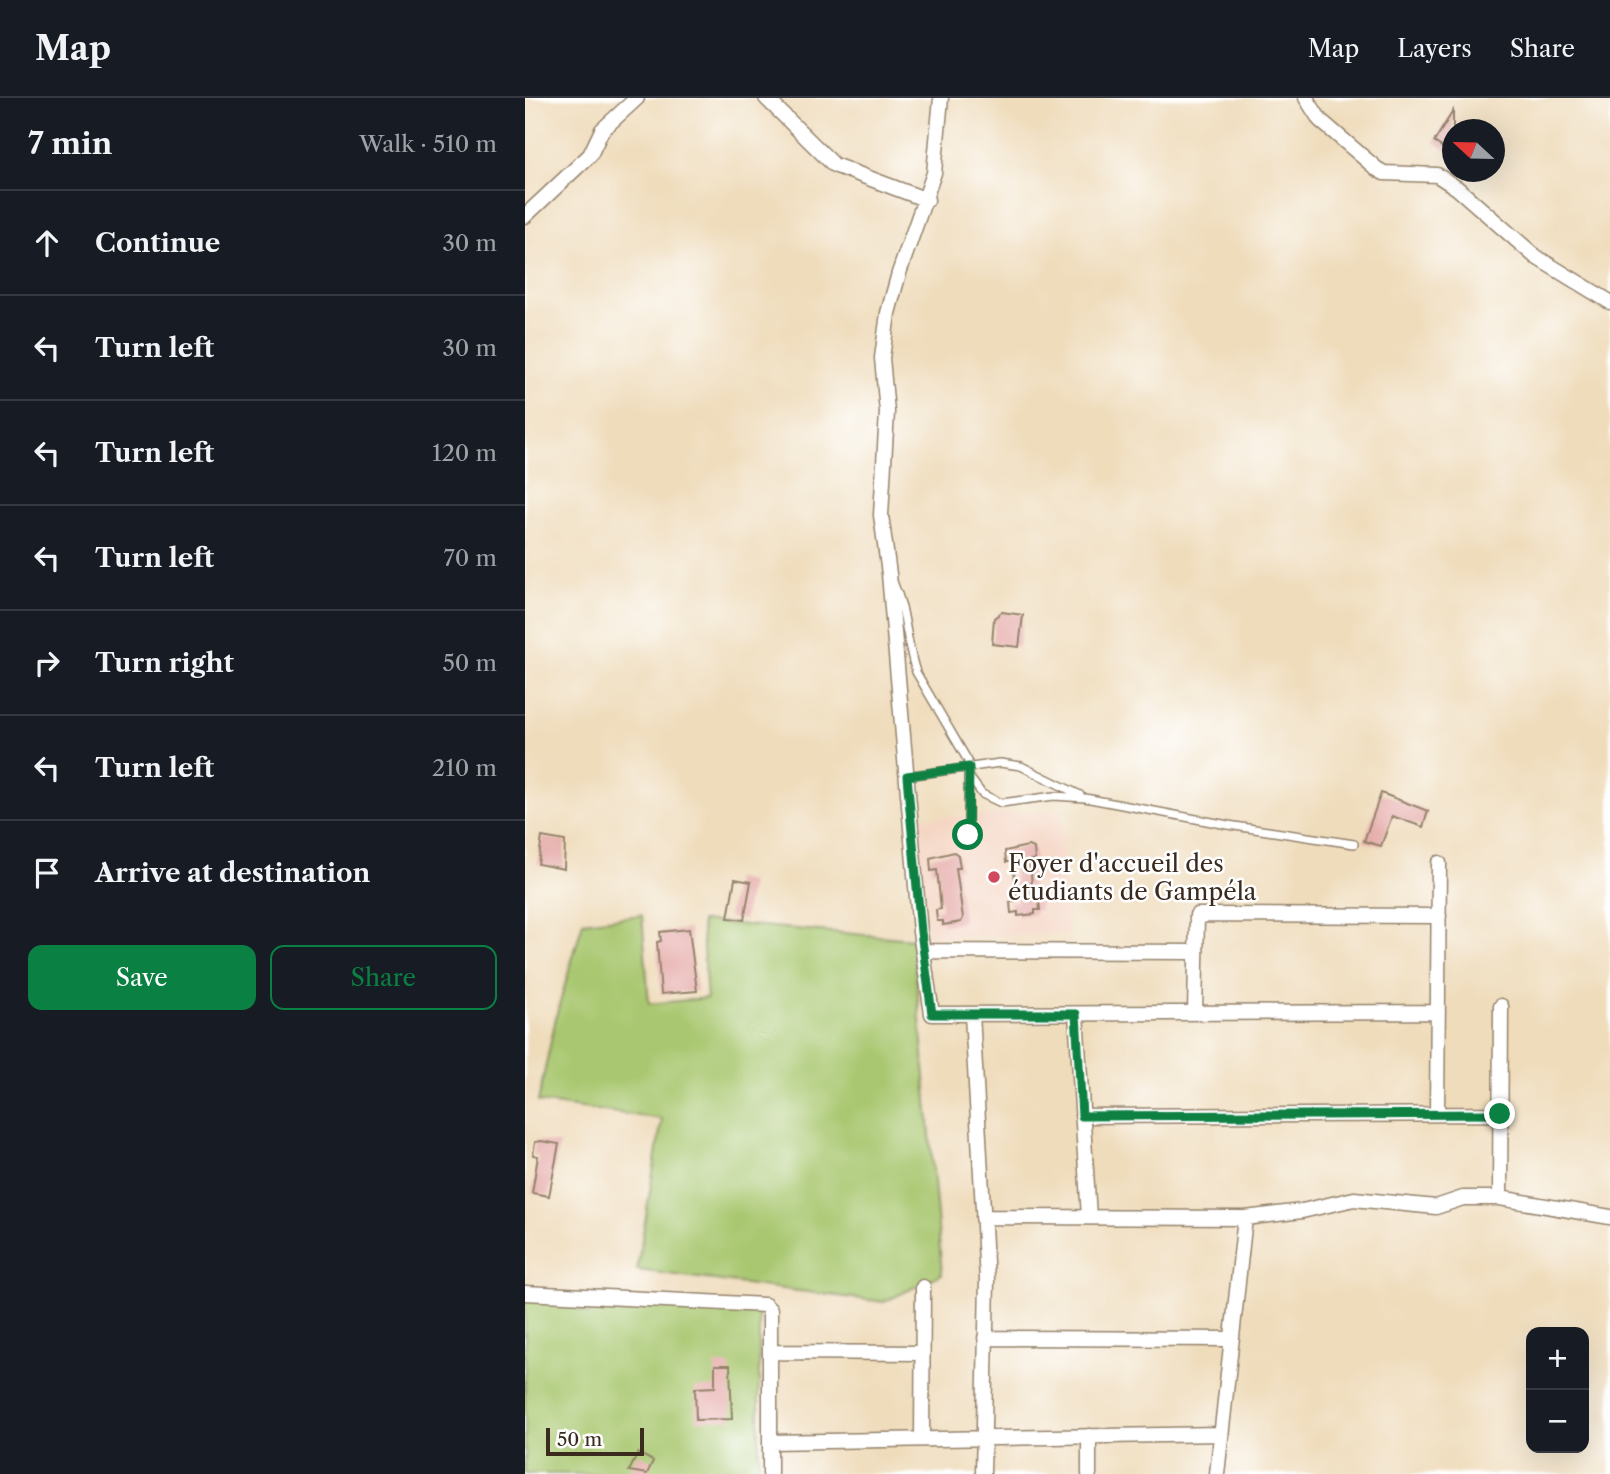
<!DOCTYPE html>
<html lang="en">
<head>
<meta charset="utf-8">
<style>
	body { margin:0; font-family:"Libre Caslon Text",serif; background:#20242c; color:#f1f3f6 }
	.controls { position:absolute; right:21px; bottom:21px; display:grid; overflow:hidden; border-radius:14px; box-shadow:0 7px 28px #0002 }
	.controls button { width:63px; height:63px; display:grid; place-items:center; padding:0; border:0; border-bottom:2px solid #363941; background:#171b24; color:#f1f3f6; font:35px sans-serif }
	.compass { position:absolute; left:917px; top:21px; width:63px; height:63px; border-radius:50%; background:#171b24; box-shadow:0 7px 28px #0002; rotate:292deg }
	.scale { position:absolute; left:21px; bottom:18px; width:98px; box-sizing:border-box; padding-left:7px; border:4px solid #3b2a1e; border-top:0; font-size:19px; line-height:24px; white-space:nowrap; color:#3b2a1e; -webkit-text-stroke:5px #fff; paint-order:stroke }
	.stop { position:absolute; width:21px; height:21px; margin:-16px; border:5px solid #0b8043; border-radius:50%; background:#fff }
	.stop.end { background:#0b8043; border-color:#fff; box-shadow:0 2px 7px #0008 }
	.list { margin:0; padding:0; list-style:none }
	h2 { display:flex; justify-content:space-between; align-items:center; height:91px; margin:0; padding:0 28px; font-size:30px }
	h2 small { font-size:23px; font-weight:400; color:#9ea1a6 }
	.list li { display:grid; grid-template-columns:46px 1fr auto; gap:21px; align-items:center; box-sizing:border-box; height:105px; padding:0 28px; border-top:2px solid #363941 }
	.list b { display:block; font-size:26px; white-space:nowrap }
	.list em { font-size:23px; font-style:normal; color:#9ea1a6 }
	.actions { display:flex; gap:14px; padding:21px 28px }
	.actions a { flex:1; padding:16px 0; border:2px solid #0b8043; border-radius:14px; text-align:center; font-size:24px; color:#0b8043 }
	.actions .main { background:#0b8043; color:#fff }
	.icon { flex:none; width:38px; height:38px; fill:none; stroke:currentColor; stroke-width:2; stroke-linecap:round; stroke-linejoin:round }
	.map { position:relative; flex:none; width:1085px; height:1376px; overflow:hidden }
	header { display:flex; align-items:center; gap:42px; box-sizing:border-box; height:98px; padding:0 35px; background:#171b24; border-bottom:2px solid #363941 }
	header strong { font-size:33px }
	nav { display:flex; gap:38px; margin-inline-start:auto; font-size:24px }
	main { display:flex }
	aside { flex:1; background:#171b24 }
	.map>svg:first-child { display:block }
	.built { fill:#f4d3c0 }
	.green { fill:#a9c76f; stroke:#727846; stroke-width:2 }
	.building { fill:#e5aca9 }
	.lines { fill:none; stroke-linecap:round; stroke-linejoin:round }
	.lane-casing { stroke:#95836c; stroke-width:10 }
	.street-casing { stroke:#95836c; stroke-width:17 }
	.lane { stroke:#fff; stroke-width:7 }
	.street { stroke:#fff; stroke-width:14 }
	.route { stroke:#0b8043; stroke-width:9 }
	.poi-dot { fill:#d1495b; stroke:#fff; stroke-width:2.5 }
	.labels { text-anchor:middle; dominant-baseline:central; stroke-width:5; stroke-linejoin:round; paint-order:stroke }
	.poi-label { font-size:24px; fill:#3b2a1e; stroke:#fff; text-anchor:start }
</style>
</head>
<body>
<header>
<strong>Map</strong>
<nav><a>Map</a><a>Layers</a><a>Share</a></nav>
</header>
<main>
<aside>
<h2>7 min<small>Walk · 510 m</small></h2>
<ul class="list">
<li><svg class="icon" aria-label="ahead" viewBox="0 0 24 24"><path d="M12 20V5M6 11l6-6 6 6"/></svg><div><b>Continue</b></div><em>30 m</em></li>
<li><svg class="icon" aria-label="left" viewBox="0 0 24 24"><path d="M17 20v-9H6M10 6l-5 5 5 5"/></svg><div><b>Turn left</b></div><em>30 m</em></li>
<li><svg class="icon" aria-label="left" viewBox="0 0 24 24"><path d="M17 20v-9H6M10 6l-5 5 5 5"/></svg><div><b>Turn left</b></div><em>120 m</em></li>
<li><svg class="icon" aria-label="left" viewBox="0 0 24 24"><path d="M17 20v-9H6M10 6l-5 5 5 5"/></svg><div><b>Turn left</b></div><em>70 m</em></li>
<li><svg class="icon" aria-label="right" viewBox="0 0 24 24"><path d="M7 20v-9h11M14 6l5 5-5 5"/></svg><div><b>Turn right</b></div><em>50 m</em></li>
<li><svg class="icon" aria-label="left" viewBox="0 0 24 24"><path d="M17 20v-9H6M10 6l-5 5 5 5"/></svg><div><b>Turn left</b></div><em>210 m</em></li>
<li><svg class="icon" aria-label="arrive" viewBox="0 0 24 24"><path d="M6 21V4h12l-3 4 3 4H6"/></svg><div><b>Arrive at destination</b></div></li>
</ul>
<div class="actions"><a class="main">Save</a><a>Share</a></div>
</aside>
<div class="map">
<svg width="1085" height="1376" viewBox="0 0 1085 1376">
	<rect width="100%" height="100%" fill="#fff"/>
	<filter id="ink" filterUnits="userSpaceOnUse"><feTurbulence type="fractalNoise" baseFrequency=".0143" numOctaves="2"/><feDisplacementMap in="SourceGraphic" scale="14" xChannelSelector="R" yChannelSelector="G"/><feConvolveMatrix kernelMatrix="1 2 1 2 8 2 1 2 1" color-interpolation-filters="sRGB"/></filter>
	<filter id="wash" filterUnits="userSpaceOnUse"><feTurbulence type="fractalNoise" baseFrequency=".00686" numOctaves="4" result="noise"/><feDisplacementMap in="SourceGraphic" scale="28" xChannelSelector="R" yChannelSelector="G"/><feGaussianBlur stdDeviation="1.57" result="paint"/><feColorMatrix in="noise" values="0 0 0 0 0 0 0 0 0 0 0 0 0 0 0 0 0 1.4 0 .05"/><feComposite in="paint" operator="in"/></filter>
	<g filter="url(#wash)">
		<rect width="100%" height="100%" fill="#efdcbb"/>
		<!-- built -->
		<path class="built" d="M 536,713 L 544,837 L 404,838 L 392,721 Z"/>
		<!-- green -->
		<path class="green" d="M 117,817 L 124,906 L 182,900 L 176,823 L 388,841 L 417,1176 L 359,1204 L 112,1172 L 137,1021 L 13,1004 L 32,915 L 58,824 Z
			M 0,1199 L 30,1201 L 64,1216 L 77,1204 L 234,1214 L 234,1376 L 0,1376 Z"/>
		<g id="blocks">
			<!-- building -->
			<path class="building" d="M 928,13 L 928,44 L 923,53 L 909,44 Z
				M 477,514 L 498,517 L 494,549 L 467,546 L 469,520 Z
				M 856,695 L 903,713 L 898,729 L 867,718 L 856,748 L 839,743 Z
				M 17,739 L 40,743 L 39,771 L 13,766 Z
				M 503,748 L 509,750 L 510,762 L 505,762 L 508,802 L 514,801 L 515,812 L 510,812 L 510,816 L 493,818 L 493,814 L 486,815 L 485,804 L 492,803 L 488,764 L 481,764 L 480,753 Z
				M 429,754 L 433,757 L 435,770 L 431,770 L 438,820 L 436,824 L 418,827 L 418,823 L 412,823 L 411,812 L 416,811 L 412,772 L 406,773 L 405,760 Z
				M 210,781 L 226,784 L 219,822 L 203,820 Z
				M 164,831 L 172,893 L 136,896 L 132,844 L 136,843 L 135,834 Z
				M 16,1043 L 34,1046 L 24,1098 L 7,1095 L 13,1058 L 8,1057 L 10,1044 Z
				M 190,1267 L 205,1267 L 207,1321 L 171,1322 L 170,1290 L 190,1289 Z
				M 113,1355 L 128,1363 L 122,1376 L 104,1373 Z"/>
		</g>
	</g>
	<g filter="url(#ink)">
		<use href="#blocks" fill-opacity="0" stroke="#95836c" stroke-width="2"/>
		<g class="lines">
			<defs>
				<path id="lane" d="M 369,486 C 382,515 381,544 391,574 L 443,663 L 443,737
					M 382,678 L 475,665 L 496,668 L 555,697
					M 445,680 L 457,696 L 476,705 L 529,698 L 560,700 L 703,727 L 829,746"/>
				<path id="street" d="M 241,0 L 309,67 L 402,102
					M 416,0 L 409,75 L 374,175 L 363,215 L 357,260 L 362,314 L 356,417 L 364,476 L 395,834 L 407,916 L 913,914
					M 781,0 L 795,22 L 852,71 L 859,75 L 912,77 L 932,90 L 1011,159 L 1085,204
					M 0,118 L 65,57 L 77,32 L 112,0
					M 398,853 L 671,854
					M 670,915 L 672,817 L 914,818
					M 447,916 L 462,1182 L 458,1376
					M 551,916 L 564,1119
					M 912,1016 L 914,765
					M 557,1018 L 975,1016
					M 975,1100 L 976,908
					M 458,1119 L 720,1120 L 777,1113 L 829,1101 L 911,1109 L 938,1100 L 975,1100 L 1085,1119
					M 0,1195 L 240,1207 L 245,1212 L 245,1376
					M 460,1240 L 706,1241
					M 245,1254 L 397,1255
					M 397,1341 L 398,1189
					M 245,1344 L 695,1336
					M 564,1376 L 564,1338
					M 692,1376 L 720,1120"/>
			</defs>
			<!-- lane casing -->
			<use href="#lane" class="lane-casing"/>
			<!-- street casing -->
			<use href="#street" class="street-casing"/>
			<!-- lane -->
			<use href="#lane" class="lane"/>
			<!-- street -->
			<use href="#street" class="street"/>
		</g>
	</g>
	<g class="lines" filter="url(#ink)">
		<!-- route -->
		<path class="route" d="M 443,737 L 444,669 L 382,678 L 396,834 L 407,916 L 551,916 L 557,1018 L 975,1016"/>
	</g>
	<!-- markers -->
	<circle class="poi-dot" cx="469" cy="779" r="7"/>
	<g class="labels">
		<!-- poi labels -->
		<g class="poi-label">
			<text x="483" y="765">Foyer d'accueil des<tspan x="483" dy="28">étudiants de Gampéla</tspan></text>
		</g>
	</g>
</svg>
<div class="controls">
<button>+</button>
<button>−</button>
</div>
<svg class="compass" viewBox="-18 -18 36 36"><path d="M0-13l5 13h-10z" fill="#e53935"/><path d="M0 13l5-13h-10z" fill="#9ea1a6"/></svg>
<div class="scale">50 m</div>
<div class="stop" style="left:443px;top:737px"></div>
<div class="stop end" style="left:975px;top:1016px"></div>
</div>
</main>
</body>
</html>
